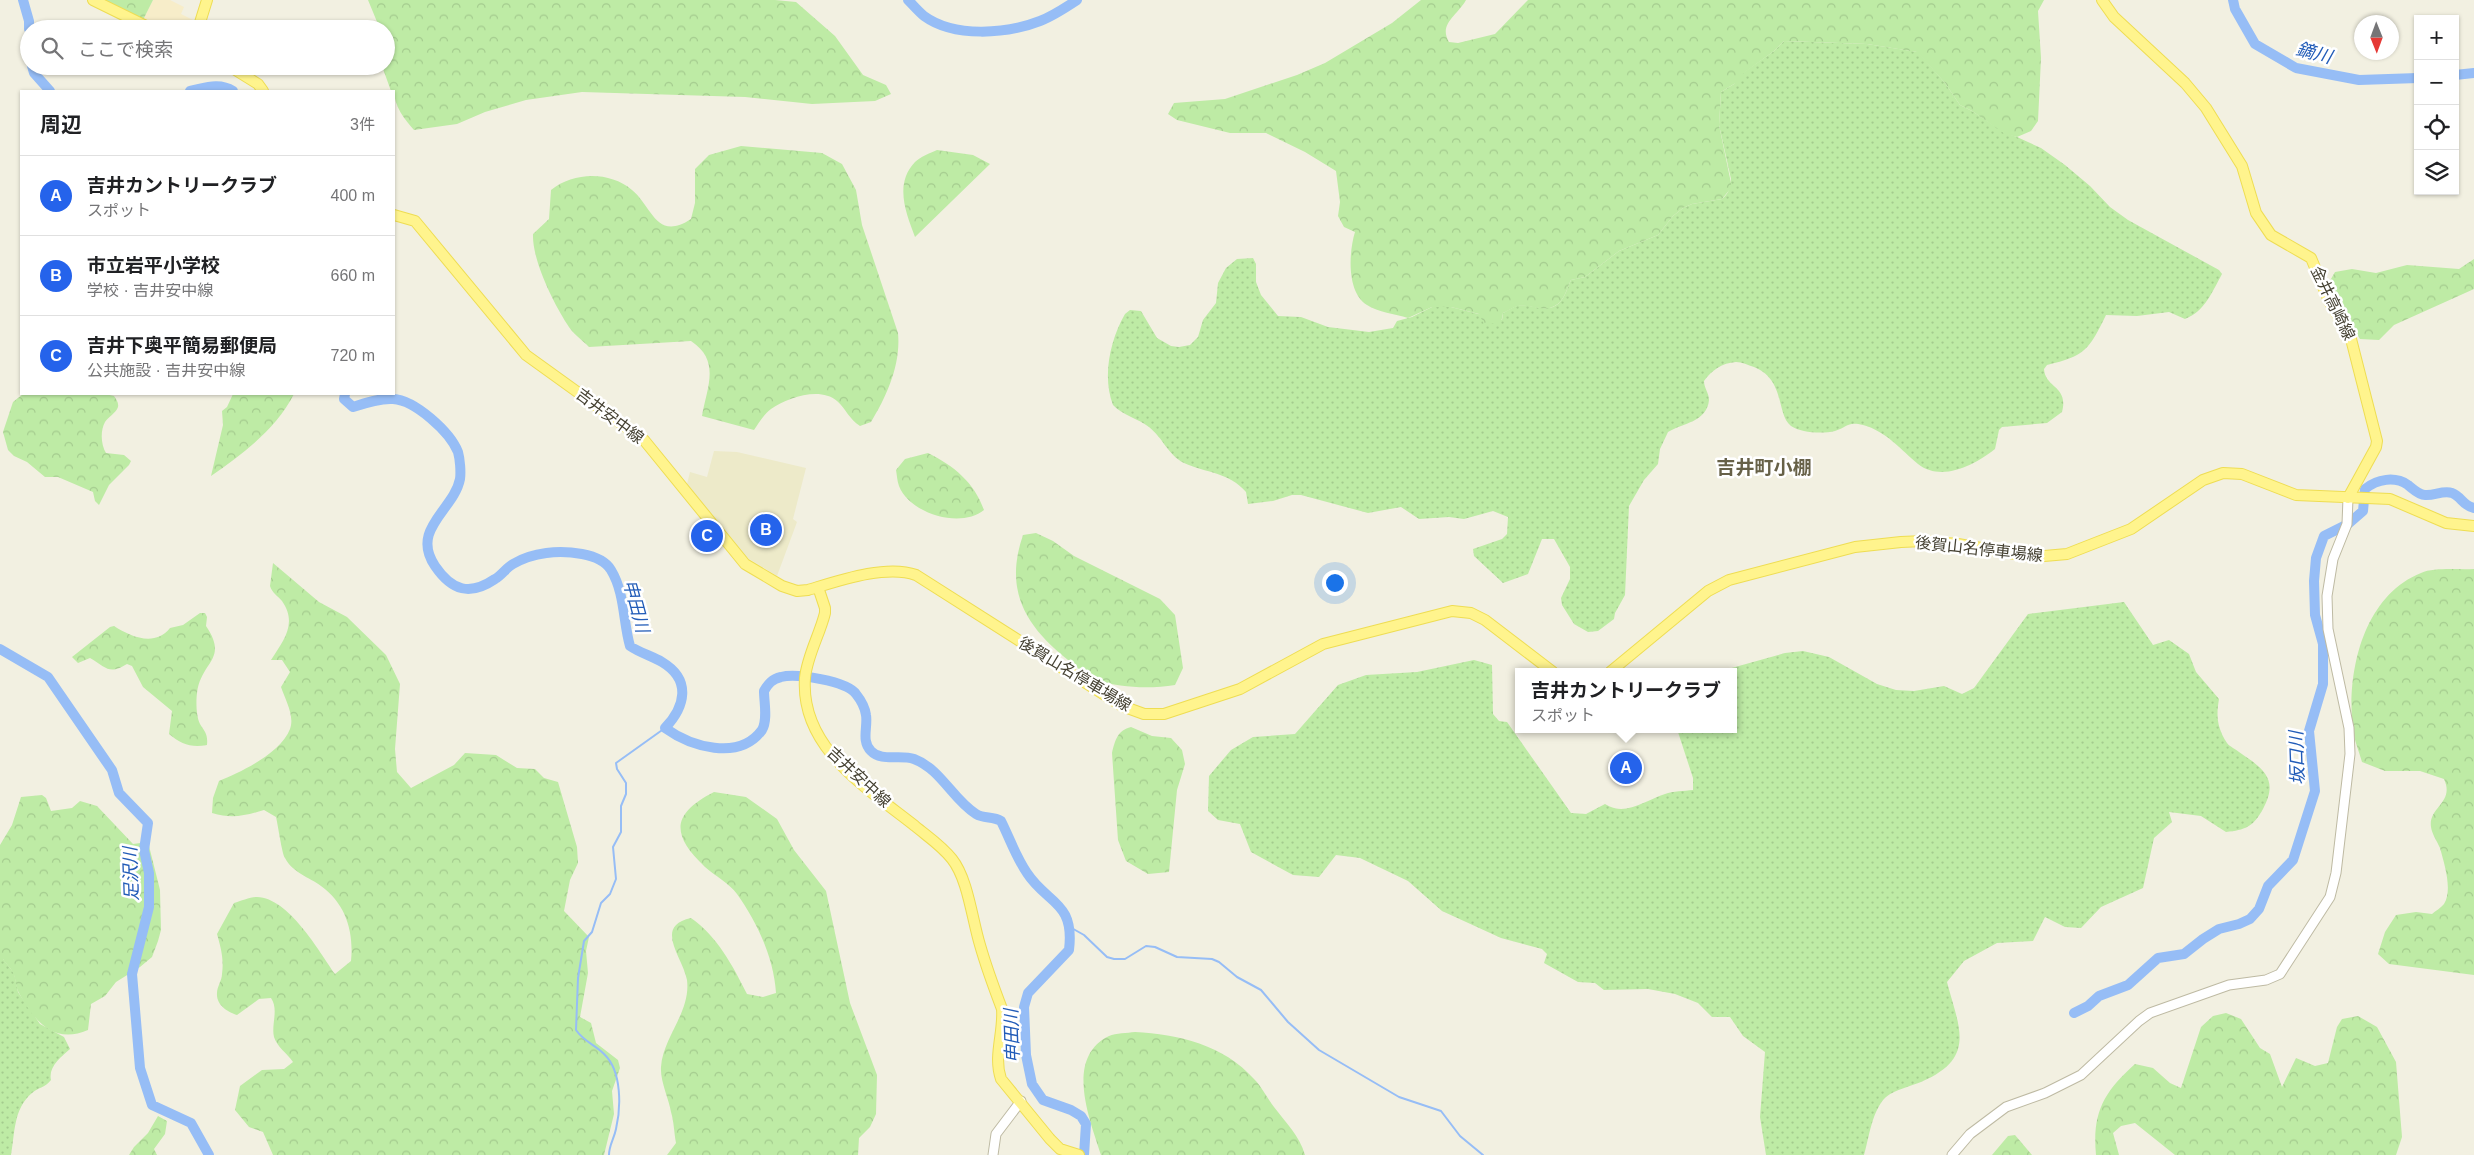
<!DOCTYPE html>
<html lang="ja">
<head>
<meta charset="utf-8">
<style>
	body { margin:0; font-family:Helvetica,"Noto Sans JP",sans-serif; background:#f6f6f6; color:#202124 }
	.controls { position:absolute; right:15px; top:15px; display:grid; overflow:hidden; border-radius:0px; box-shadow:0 1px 4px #0004 }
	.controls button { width:45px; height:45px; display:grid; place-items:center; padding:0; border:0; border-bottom:1px solid #e0e0e0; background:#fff; color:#202124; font:25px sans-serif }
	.compass { position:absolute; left:2354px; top:15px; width:45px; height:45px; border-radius:50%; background:#fff; box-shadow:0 1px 4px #0004; rotate:179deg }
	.you { position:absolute; left:1334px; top:582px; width:18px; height:18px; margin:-12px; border:4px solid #fff; border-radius:50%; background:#1a73e8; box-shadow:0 0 0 8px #1a73e833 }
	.badge { display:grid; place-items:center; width:32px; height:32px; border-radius:50%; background:#2563eb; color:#fff; font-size:16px; font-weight:700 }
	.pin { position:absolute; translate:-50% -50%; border:2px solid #fff; box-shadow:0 1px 5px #0006 }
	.popup { position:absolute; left:1515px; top:668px; width:222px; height:65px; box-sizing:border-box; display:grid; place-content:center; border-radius:0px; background:#fff; filter:drop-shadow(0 1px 4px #0005); font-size:16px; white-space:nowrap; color:#757577 }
	.popup b { font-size:19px; color:#202124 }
	.popup::after { content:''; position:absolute; left:50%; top:100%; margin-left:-10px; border:10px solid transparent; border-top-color:#fff }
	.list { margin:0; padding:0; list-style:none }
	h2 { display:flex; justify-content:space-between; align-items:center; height:65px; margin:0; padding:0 20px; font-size:21px }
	h2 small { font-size:16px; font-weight:400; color:#757577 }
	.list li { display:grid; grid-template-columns:32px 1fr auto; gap:15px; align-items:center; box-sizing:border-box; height:80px; padding:0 20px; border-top:1px solid #e0e0e0 }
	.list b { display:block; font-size:19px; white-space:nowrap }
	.list p { margin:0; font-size:16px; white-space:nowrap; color:#757577 }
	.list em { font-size:16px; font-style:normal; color:#757577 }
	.icon { flex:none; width:28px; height:28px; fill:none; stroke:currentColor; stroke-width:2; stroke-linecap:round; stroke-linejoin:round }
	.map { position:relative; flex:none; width:2474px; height:1155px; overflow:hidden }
	.search { position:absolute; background:#fff; box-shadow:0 1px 4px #0004; left:20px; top:20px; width:375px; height:55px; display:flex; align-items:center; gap:12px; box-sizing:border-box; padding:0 18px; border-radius:28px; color:#757577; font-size:19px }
	.panel { position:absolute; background:#fff; box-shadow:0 1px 4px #0004; left:20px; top:90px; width:375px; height:305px; border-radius:0px }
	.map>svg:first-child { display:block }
	.commercial { fill:#f7edc9 }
	.education { fill:#edeac9 }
	.grass { fill:url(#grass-dots) }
	.forest { fill:url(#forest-crowns) }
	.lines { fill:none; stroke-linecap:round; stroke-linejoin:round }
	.stream { stroke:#96bdf6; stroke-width:2 }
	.river { stroke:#96bdf6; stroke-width:10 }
	.minor-casing { stroke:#bebaa3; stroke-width:11 }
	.major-casing { stroke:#eedd53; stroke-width:12 }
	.minor { stroke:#fff; stroke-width:9 }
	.major { stroke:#fff48d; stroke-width:10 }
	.labels { text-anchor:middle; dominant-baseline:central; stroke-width:5; stroke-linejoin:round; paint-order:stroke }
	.street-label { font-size:16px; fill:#444031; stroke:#fff }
	.water-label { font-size:18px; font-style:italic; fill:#225cb8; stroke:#fff }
	.quarter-label { font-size:19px; font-weight:bold; fill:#676148; stroke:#fff }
</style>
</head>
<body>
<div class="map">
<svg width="2474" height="1155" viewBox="0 0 2474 1155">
	<defs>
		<pattern id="grass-dots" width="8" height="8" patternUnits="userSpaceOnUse" patternTransform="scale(1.25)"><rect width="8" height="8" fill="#beeba5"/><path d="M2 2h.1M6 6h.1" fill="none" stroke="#a4cb8e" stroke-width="1.8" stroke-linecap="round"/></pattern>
		<pattern id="forest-crowns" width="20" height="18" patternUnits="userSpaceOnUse" patternTransform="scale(1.25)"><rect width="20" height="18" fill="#beeba5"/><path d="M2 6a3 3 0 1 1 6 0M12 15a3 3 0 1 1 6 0" fill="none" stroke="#a4cb8e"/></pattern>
	</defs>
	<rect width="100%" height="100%" fill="#f2f0e1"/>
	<!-- commercial -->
	<path class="commercial" d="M 153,0 L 170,0 L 184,7 L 181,14 L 195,21 L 191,29 L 165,29 L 143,20 Z"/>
	<!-- education -->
	<path class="education" d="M 714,451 L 737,452 L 806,468 L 793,519 L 797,522 L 777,576 L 741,554 L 687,484 L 690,472 L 707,477 Z"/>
	<!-- grass -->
	<path class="grass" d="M 1784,41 L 1867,44 L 1918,52 L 1945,83 L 1960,105 L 1972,111 L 2005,133 L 2017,137 L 2041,148 L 2065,165 L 2090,186 L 2110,207 L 2128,220 L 2219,270 L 2222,274 C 2212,292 2205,311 2185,319 L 2169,312 L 2137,316 L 2106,315 C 2089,350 2085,356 2047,365 L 2044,369 C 2045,388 2069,386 2062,412 L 2047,423 L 2002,427 L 1999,430 L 1995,449 C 1976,464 1942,483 1918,464 C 1901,450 1886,431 1863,425 C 1848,421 1847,427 1835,431 C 1823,434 1801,433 1791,426 C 1776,415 1786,380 1754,367 C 1748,365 1742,362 1736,362 C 1722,363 1712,370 1704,381 C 1704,388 1709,393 1709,400 C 1707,422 1683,423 1668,432 L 1660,449 L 1658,464 L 1644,480 L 1629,506 L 1625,595 L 1615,613 L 1614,619 L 1598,631 L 1588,632 L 1574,624 L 1562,605 L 1561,598 L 1570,579 L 1570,567 L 1554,539 L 1542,539 L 1528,574 L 1503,583 L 1474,556 L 1473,549 L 1502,539 L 1507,534 L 1508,517 L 1493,511 L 1464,519 L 1449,517 L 1419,519 L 1401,507 L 1368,513 L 1301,495 L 1292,495 L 1273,501 L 1248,504 L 1246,492 C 1229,472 1206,473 1184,463 C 1168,455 1163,438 1149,427 C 1139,419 1122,415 1113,405 C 1102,377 1110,340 1125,314 L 1130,310 L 1141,311 L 1157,338 L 1171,346 L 1179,347 L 1190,345 L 1198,337 L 1203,320 L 1216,303 L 1218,283 L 1226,268 L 1237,259 L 1253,258 L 1256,264 L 1256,282 L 1261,295 L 1278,316 L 1301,317 L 1328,327 L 1369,332 L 1393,328 L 1397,321 L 1412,317 L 1432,307 L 1451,307 L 1502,320 L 1503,313 C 1507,311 1513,307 1517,306 C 1532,303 1548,315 1560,302 C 1565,297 1568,286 1571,280 L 1585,277 L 1619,251 L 1658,235 L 1673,216 L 1683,208 L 1692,204 L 1722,199 C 1728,194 1731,188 1731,179 L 1719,125 L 1721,92 L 1734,84 L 1740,75 L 1774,51 Z
		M 2124,602 L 2153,645 L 2169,640 L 2189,654 L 2196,672 L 2219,699 C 2216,716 2217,728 2227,743 C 2230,747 2236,749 2239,752 C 2264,769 2279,779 2263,809 C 2253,827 2245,830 2226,832 L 2201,816 L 2169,812 L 2172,822 L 2154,838 L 2143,888 L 2101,907 L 2081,928 L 2065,927 L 2045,917 L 2033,941 L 1997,943 L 1964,961 L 1947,982 C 1959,1028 1977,1058 1921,1082 C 1911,1086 1894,1090 1886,1097 C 1872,1110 1869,1138 1864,1155 L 1766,1155 L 1760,1117 L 1765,1052 L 1743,1036 L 1730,1017 L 1712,1017 L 1698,1003 L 1675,994 L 1648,989 L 1604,990 L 1595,983 L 1578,982 L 1544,963 L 1547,954 L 1542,949 L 1501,938 L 1442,911 L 1408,881 L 1360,858 L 1336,855 L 1319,877 L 1293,875 L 1251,852 L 1240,824 L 1218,820 L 1208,811 L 1209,776 L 1231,750 L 1253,737 L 1295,734 L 1338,685 L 1366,675 L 1417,672 L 1474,660 L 1492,665 L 1493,714 L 1499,721 L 1507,722 L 1571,813 L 1586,814 L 1605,804 C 1625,817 1644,801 1665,794 C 1673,791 1684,791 1693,790 L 1693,778 L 1677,729 L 1734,729 L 1734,672 L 1720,672 L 1728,669 L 1785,653 L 1803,651 L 1829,657 L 1877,684 L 1896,690 L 1914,691 L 1944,686 L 1962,694 L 1974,688 L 2028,614 Z
		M 0,959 L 3,959 L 14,973 L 18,992 L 40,1024 L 64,1037 L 70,1049 C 61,1057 48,1067 51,1080 C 45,1088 39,1087 32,1093 C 13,1109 15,1134 11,1155 L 0,1155 Z"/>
	<!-- forest -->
	<path class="forest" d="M 103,0 L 153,0 L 143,20 Z
		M 368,0 L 775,0 L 796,2 L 835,36 L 863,75 L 886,85 L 891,94 L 875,101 L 812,104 L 745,97 L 582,92 L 526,100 L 485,112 L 457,124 L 414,130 C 405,120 394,106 394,91 L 391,91 L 382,66 L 386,66 L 386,29 L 380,29 Z
		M 1421,0 L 1466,0 C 1458,15 1438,24 1449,42 L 1458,43 L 1495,34 L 1528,0 L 2044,0 L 2038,11 L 2041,58 L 2038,121 L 2031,131 L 2017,137 L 2005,134 L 1972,111 L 1960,105 L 1945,83 L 1917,52 L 1867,44 L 1784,41 L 1774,51 L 1741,75 L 1742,79 L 1721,92 L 1719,125 L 1731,183 L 1731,188 L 1722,199 L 1692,204 L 1683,208 L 1673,216 L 1658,235 L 1619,251 L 1585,277 L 1571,280 C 1568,286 1565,297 1560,302 C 1547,315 1532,304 1518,306 C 1513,307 1508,311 1503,313 L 1501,323 L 1484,324 L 1479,314 L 1451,307 L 1432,307 L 1408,318 C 1395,314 1378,312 1367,305 C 1346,292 1349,251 1355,232 L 1344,227 L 1338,216 L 1340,202 L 1336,171 L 1305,152 L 1266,133 L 1230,133 L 1177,120 L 1168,114 L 1174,103 L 1225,99 L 1297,75 L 1325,63 L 1392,23 Z
		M 741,146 L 822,153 L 842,164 L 856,190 L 862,225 L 898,333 C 901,364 887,396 871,422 L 860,426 C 849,419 846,409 837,401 C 820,386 787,398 771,409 C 764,414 759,423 754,430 L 702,416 C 707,387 721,361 691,341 L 589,347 C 582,340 572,333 567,324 C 553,302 532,260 533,234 L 549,219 L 551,190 C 574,172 609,171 632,190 C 652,206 656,242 691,219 L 695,203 L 695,169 L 709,155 Z
		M 937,150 L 973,155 L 990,164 L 915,237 C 906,213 894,184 915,162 C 920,157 930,153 937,150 Z
		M 2474,259 L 2474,289 L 2394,325 L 2379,340 L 2360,339 C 2350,322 2332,301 2328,284 L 2335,272 L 2352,269 L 2376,273 L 2407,265 L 2459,269 Z
		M 23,394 L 105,394 L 114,396 C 116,399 119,403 118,407 C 116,413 108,417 105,422 C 100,431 101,445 106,453 L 124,455 L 131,461 L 129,465 L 109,485 L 99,505 L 95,501 L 93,492 L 58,477 L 45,477 L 27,462 L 14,456 L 8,450 L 3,432 L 13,402 Z
		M 233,394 L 294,394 C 276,429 243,454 211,476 L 223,425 L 222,411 L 227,407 Z
		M 928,453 C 954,466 974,482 984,510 C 961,529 910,514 899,486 C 897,481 897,475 896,470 L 905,459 Z
		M 1036,533 L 1053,541 L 1074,556 L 1160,599 L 1175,615 L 1183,668 L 1175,685 C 1150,689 1121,688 1096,680 C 1086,677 1077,666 1068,660 C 1025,626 1004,590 1023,535 Z
		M 273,563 L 319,602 L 347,617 L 386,655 L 400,684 L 395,749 L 397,772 L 411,788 L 454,765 L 465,753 L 496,755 L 517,768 L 535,769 L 544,778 L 558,782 L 577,847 L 578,863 L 570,880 L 564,911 L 589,937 L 586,951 L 588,973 L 580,1017 L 591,1023 L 596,1043 L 618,1060 L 620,1068 L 612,1091 L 614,1114 L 604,1155 L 273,1155 L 263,1132 L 249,1127 L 235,1110 L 240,1086 L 262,1070 L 284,1069 L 293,1062 C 287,1053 277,1047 274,1037 C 271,1024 279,1010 271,998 L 259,999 L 237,1015 C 228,1012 216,1005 217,993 C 217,987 222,980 222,974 C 224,959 221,948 217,934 L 234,903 C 241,901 250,897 257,897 C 289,898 318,950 335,974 L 351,961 C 354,932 346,904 321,886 C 309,877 293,873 285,858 C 282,854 278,825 276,817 L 264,810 C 244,816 232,819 212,813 L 213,798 L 219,781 C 241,772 281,753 290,729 C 295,716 285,699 281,687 L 290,672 L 282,660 L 271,660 C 283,641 298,624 282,601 C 278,596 272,593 270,586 Z
		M 2474,569 L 2474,975 L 2389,964 L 2378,954 L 2385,932 L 2396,915 L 2416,912 L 2432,914 C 2435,911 2441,908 2444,904 C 2453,890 2444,863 2440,848 C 2437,841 2432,834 2431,827 C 2428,807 2455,803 2444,779 L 2420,771 L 2385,771 L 2362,762 C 2359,751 2354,740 2353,729 C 2346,673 2363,596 2421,573 C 2435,567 2458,570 2474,569 Z
		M 200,613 L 205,613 L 207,617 L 206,626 C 229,660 201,661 197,693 C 196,701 196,716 200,724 C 205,732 208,734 207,745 C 191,748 181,744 169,734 L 172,711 L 143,687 L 132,666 L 127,664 C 109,675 107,668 90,658 L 78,663 L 72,657 L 110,627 L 114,626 C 131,637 155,647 170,628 L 183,625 Z
		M 1131,727 L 1152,736 L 1171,738 L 1182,750 L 1185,764 L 1177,790 L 1169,872 L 1148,874 L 1126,861 L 1118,840 L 1112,753 C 1115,740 1118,730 1131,727 Z
		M 714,792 L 746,797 L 777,819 L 794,850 L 826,891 L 850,1003 L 877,1075 L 876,1114 L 870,1127 L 859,1138 L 858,1155 L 667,1155 L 676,1143 C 674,1132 674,1122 671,1112 C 669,1099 660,1081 661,1067 C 663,1037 691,1012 687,980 C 683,958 653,926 691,918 C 717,936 733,966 747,994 L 763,997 L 776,993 C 774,958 757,922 737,894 C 729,883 715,876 705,867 C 671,835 671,814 714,792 Z
		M 42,795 L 46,798 L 51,811 L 72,808 L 80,801 L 97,806 L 133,844 L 148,842 L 160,890 L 161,930 L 158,941 L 152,957 L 140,967 L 116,982 L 105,996 L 91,1004 L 88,1030 C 54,1045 34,1021 19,993 C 16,988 16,981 14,975 C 12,969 6,964 3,959 L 0,959 L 0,845 L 12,825 L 21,797 Z
		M 2226,1013 L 2241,1019 L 2260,1048 L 2270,1054 L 2282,1087 L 2296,1058 L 2315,1066 L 2328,1063 L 2337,1027 L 2342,1019 L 2358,1016 L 2377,1027 L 2396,1062 L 2402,1137 L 2396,1155 L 2175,1155 L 2135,1123 L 2121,1126 L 2113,1133 L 2119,1155 L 2096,1155 C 2092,1112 2104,1092 2135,1064 L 2153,1068 L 2170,1083 L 2181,1088 L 2201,1027 L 2213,1016 Z
		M 1135,1032 C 1178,1034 1224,1045 1254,1079 C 1262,1087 1267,1098 1274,1107 C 1286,1123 1299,1135 1305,1155 L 1101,1155 C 1090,1120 1064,1058 1109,1036 C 1116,1033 1127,1033 1135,1032 Z
		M 158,1116 L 167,1121 L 165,1134 L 154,1149 L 157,1155 L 129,1155 L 134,1147 L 148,1133 Z
		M 2015,1135 L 2032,1155 L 1992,1155 L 2008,1136 Z"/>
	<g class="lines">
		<!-- stream -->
		<path class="stream" d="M 1068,926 L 1084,935 L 1107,957 L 1114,959 L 1125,959 L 1146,946 L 1155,947 L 1177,957 L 1212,959 L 1219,962 L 1237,977 L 1261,990 L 1288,1022 L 1319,1050 L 1399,1097 L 1441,1111 L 1460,1136 L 1483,1155
			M 609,1155 C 609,1145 614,1139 616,1129 C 621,1108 622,1072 605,1055 C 596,1045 584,1042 576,1030 L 578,978 L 584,941 L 592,932 L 601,903 L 610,894 L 616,879 L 613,847 L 621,832 L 621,806 L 626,794 L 626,783 L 617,769 L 616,763 L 665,728"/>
		<!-- river -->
		<path class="river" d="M 23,0 L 29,21 L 29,29
			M 908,0 C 913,5 918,11 924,16 C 954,38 1007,34 1040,21 C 1053,16 1065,8 1077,0
			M 2233,0 L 2235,9 L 2255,44 L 2296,68 L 2359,80 L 2418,78
			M 32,66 L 34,73 L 50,91
			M 2455,75 L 2474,73
			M 190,91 C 205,88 219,82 233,91
			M 345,394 L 344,399 L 353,407 C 365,403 380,398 393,399 C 415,400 450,432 458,452 C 460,459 461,472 460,479 C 454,510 410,529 435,566 C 452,591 470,596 495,579 C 502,575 506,568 513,564 C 533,552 559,550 582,554 C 593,556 605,560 611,570 C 625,593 623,622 630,646 C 640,653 652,656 662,662 C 692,680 685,707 665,728 C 690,746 739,762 762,730 C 768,720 764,702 764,691 C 768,684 772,679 781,677 C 796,673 847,681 856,694 C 860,699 865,708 866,715 C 868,727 861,741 871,751 C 881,762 901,754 914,759 C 941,769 953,800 976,814 C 984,819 993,816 1001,821 C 1010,839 1016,857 1027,873 C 1047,904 1075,901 1069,950 L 1028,993 L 1024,1007 L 1026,1055 L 1032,1084 L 1043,1100 L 1071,1110 L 1081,1116 L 1086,1124 L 1084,1155
			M 0,649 L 48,677 L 112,770 L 119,793 L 148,823 L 144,850 L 149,873 L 149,907 L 132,974 L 140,1068 L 152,1105 L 191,1123 L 209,1155
			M 2074,1013 L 2088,1006 L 2099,996 L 2128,985 L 2158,958 L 2184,954 L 2203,939 L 2219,929 L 2239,924 L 2250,919 L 2259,909 L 2268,886 L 2293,860 L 2315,791 L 2309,731 L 2323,684 L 2323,644 L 2315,615 L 2314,581 L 2316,558 L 2324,536 L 2348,524 L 2363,511 L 2365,489 C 2377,479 2395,476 2408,485 C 2413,489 2419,495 2425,495 C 2434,496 2443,490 2452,493 C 2461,496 2463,506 2474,508"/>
		<defs>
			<path id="minor" d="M 993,1155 L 996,1134 L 1021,1101
				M 1952,1155 L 1970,1134 L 2006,1107 L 2045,1093 L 2081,1075 L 2139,1021 L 2150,1013 L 2229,985 L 2266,980 L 2280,974 L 2330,897 L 2336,873 L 2350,754 L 2349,728 L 2328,629 L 2327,596 L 2333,559 L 2347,524 L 2348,498"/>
			<path id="major" d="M 93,0 L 152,29
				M 2102,0 L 2114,17 L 2185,83 L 2206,108 L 2242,166 L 2256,213 L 2271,235 L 2311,258 L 2329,301 L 2350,335 L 2377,441 L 2376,447 L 2348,498
				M 198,29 L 207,0
				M 229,66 L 258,84 L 263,91
				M 394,215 L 415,221 L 526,355 L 644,440 L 745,564 L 782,586 L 797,591 L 808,590 C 838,581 886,564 916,575 L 1122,706 L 1144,714 L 1164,714 L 1240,689 L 1323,644 L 1452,611 L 1471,613 L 1485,620 L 1553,672
				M 818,587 L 825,608 L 825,613 C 820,634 807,656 805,678 C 800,748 867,788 915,826 C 927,836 942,846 952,859 C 968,879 972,919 980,945 C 986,966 994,988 1002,1009 C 1004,1032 993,1056 1001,1079 L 1050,1139 L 1060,1149 L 1079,1155
				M 1610,672 L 1708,591 L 1729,580 L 1855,547 L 1901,542 L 1924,541 L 1958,544 L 2033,557 L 2067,554 L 2131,529 L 2203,480 L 2223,473 L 2242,474 L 2296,495 L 2390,499 L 2446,523 L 2474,526"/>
		</defs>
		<!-- minor casing -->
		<use href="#minor" class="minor-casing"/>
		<!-- major casing -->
		<use href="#major" class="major-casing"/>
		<!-- minor -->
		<use href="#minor" class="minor"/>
		<!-- major -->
		<use href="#major" class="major"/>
	</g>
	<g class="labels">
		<!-- street labels -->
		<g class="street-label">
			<text transform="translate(2333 303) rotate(64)">金井高崎線</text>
			<text transform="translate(610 416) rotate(37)">吉井安中線</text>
			<text transform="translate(1979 549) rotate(6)">後賀山名停車場線</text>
			<text transform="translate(1075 674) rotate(31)">後賀山名停車場線</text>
			<text transform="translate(859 777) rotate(43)">吉井安中線</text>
		</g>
		<!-- water labels -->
		<g class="water-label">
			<text transform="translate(2314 53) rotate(15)">鏑川</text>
			<text transform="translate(636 606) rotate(75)">申田川</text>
			<text transform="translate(2297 758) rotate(-92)">坂口川</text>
			<text transform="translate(131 874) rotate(-92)">足沢川</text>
			<text transform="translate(1012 1036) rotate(-92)">申田川</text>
		</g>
		<!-- quarter labels -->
		<g class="quarter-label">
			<text x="1764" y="467">吉井町小棚</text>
		</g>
	</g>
</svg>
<div class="controls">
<button>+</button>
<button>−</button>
<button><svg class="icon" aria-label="locate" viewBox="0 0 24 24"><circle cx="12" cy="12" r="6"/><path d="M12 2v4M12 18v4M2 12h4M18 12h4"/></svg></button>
<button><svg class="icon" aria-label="layers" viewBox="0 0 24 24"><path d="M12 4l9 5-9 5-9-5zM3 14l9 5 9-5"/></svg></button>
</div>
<svg class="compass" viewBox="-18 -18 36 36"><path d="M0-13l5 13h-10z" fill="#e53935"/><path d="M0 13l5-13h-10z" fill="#757577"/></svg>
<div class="you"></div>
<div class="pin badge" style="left:1626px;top:768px">A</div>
<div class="popup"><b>吉井カントリークラブ</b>スポット</div>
<div class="pin badge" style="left:766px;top:530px">B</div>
<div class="pin badge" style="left:707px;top:536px">C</div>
<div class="search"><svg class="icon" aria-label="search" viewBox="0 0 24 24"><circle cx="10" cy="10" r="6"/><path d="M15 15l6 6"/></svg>ここで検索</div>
<section class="panel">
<h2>周辺<small>3件</small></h2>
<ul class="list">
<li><span class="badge">A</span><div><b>吉井カントリークラブ</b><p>スポット</p></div><em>400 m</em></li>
<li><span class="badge">B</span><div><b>市立岩平小学校</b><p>学校 · 吉井安中線</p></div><em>660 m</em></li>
<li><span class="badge">C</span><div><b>吉井下奥平簡易郵便局</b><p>公共施設 · 吉井安中線</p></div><em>720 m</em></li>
</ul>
</section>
</div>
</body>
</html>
